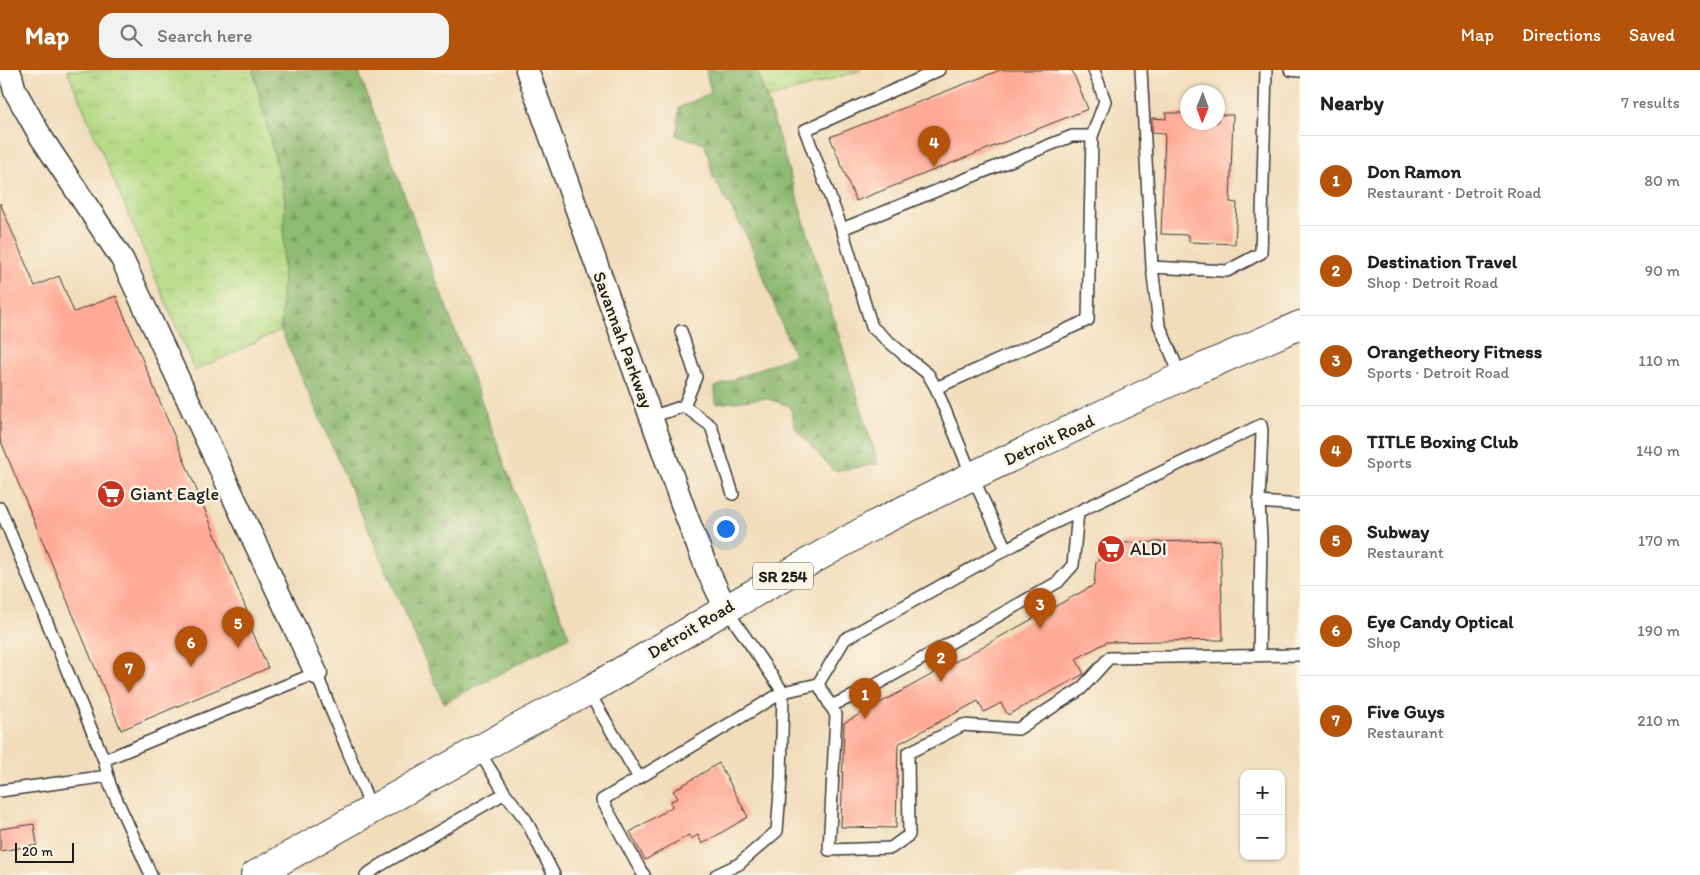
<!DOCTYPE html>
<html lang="en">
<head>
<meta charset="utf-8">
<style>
	body { margin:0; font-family:Itim,sans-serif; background:#f2f2f2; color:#222 }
	.controls { position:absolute; right:15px; bottom:15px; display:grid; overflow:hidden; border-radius:10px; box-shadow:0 1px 4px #0004 }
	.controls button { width:45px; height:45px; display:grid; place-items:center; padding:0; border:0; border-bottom:1px solid #e0e0e0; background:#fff; color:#222; font:25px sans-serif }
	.compass { position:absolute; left:1180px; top:15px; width:45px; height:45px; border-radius:50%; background:#fff; box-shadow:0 1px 4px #0004; rotate:181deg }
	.scale { position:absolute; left:15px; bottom:12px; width:59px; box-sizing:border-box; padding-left:5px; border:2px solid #1c1c1c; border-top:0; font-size:14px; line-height:18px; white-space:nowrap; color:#1c1c1c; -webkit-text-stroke:4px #fcf5e5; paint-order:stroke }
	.you { position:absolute; left:725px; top:458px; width:18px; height:18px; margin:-12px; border:4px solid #fff; border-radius:50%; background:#1a73e8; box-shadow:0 0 0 8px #1a73e833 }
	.badge { display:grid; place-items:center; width:32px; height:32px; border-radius:50%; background:#b45309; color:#fff; font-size:16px; font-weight:700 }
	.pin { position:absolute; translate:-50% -41px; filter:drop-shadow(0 1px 2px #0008) }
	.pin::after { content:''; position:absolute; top:26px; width:18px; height:15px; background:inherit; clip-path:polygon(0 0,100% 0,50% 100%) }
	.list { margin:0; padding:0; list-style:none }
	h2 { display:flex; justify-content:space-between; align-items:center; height:65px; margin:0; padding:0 20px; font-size:21px }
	h2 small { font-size:16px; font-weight:400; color:#767676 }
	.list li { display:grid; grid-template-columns:32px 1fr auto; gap:15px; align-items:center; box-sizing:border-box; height:90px; padding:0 20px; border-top:1px solid #e0e0e0 }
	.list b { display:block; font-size:19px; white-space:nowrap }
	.list p { margin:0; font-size:16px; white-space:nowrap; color:#767676 }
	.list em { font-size:16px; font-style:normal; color:#767676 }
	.icon { flex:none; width:28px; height:28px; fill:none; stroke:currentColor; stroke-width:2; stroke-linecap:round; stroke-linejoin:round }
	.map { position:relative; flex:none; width:1300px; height:805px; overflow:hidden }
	header { display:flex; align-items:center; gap:30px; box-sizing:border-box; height:70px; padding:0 25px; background:#b45309; color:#fff }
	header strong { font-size:24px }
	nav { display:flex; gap:28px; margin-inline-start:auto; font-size:18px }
	.search { width:350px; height:45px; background:#f2f2f2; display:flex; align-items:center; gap:12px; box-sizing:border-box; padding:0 18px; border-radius:15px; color:#767676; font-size:19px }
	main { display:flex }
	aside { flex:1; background:#fff }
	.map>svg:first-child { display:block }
	.grass { fill:url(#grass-tufts); stroke:#687b50 }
	.forest { fill:url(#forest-firs); stroke:#556b47 }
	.building { fill:#ffaa97 }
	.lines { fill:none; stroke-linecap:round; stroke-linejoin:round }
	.service-casing { stroke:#3c3934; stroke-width:14 }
	.minor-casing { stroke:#3c3934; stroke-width:25 }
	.primary-casing { stroke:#3c3934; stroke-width:30 }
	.service { stroke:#fff; stroke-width:11 }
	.minor { stroke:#fff; stroke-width:22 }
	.primary { stroke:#fff; stroke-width:28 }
	.labels { text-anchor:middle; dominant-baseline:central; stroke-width:5; stroke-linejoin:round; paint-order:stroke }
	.shield { fill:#fcf5e5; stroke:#5f5d58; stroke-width:1 }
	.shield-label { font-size:16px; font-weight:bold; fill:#1c1c1c }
	.street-label { font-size:18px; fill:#1c1c1c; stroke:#fcf5e5 }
	.poi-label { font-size:18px; fill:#1c1c1c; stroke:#fcf5e5; text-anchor:start }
</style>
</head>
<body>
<header>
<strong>Map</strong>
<div class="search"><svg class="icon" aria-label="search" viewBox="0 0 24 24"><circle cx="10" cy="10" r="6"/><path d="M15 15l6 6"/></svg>Search here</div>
<nav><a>Map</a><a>Directions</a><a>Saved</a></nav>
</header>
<main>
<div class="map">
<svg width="1300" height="805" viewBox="0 0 1300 805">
	<defs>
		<pattern id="grass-tufts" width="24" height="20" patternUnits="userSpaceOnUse" patternTransform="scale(1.25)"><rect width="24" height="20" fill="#b3da84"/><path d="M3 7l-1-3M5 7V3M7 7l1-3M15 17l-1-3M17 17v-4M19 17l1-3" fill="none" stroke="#99ba71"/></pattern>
		<pattern id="forest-firs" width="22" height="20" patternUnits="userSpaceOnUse" patternTransform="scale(1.25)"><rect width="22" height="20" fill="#8eba72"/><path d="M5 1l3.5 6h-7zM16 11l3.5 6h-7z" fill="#7a9f62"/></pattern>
	</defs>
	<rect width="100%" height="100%" fill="#fcf5e5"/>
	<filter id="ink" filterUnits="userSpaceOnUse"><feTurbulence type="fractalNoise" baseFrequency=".02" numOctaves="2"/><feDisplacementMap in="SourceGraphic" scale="10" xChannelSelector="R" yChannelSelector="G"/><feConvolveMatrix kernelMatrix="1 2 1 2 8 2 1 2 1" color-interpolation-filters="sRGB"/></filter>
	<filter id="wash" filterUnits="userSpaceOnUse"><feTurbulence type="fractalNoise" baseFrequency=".0096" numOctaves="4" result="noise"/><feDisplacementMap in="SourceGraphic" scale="20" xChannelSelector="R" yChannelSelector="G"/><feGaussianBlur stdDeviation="1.12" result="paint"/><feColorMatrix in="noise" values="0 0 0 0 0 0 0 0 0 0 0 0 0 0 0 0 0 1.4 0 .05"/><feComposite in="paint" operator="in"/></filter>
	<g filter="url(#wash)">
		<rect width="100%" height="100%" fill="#f1ddbc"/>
		<!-- grass -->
		<path class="grass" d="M 67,0 L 253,0 L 285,128 L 281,260 L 195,301 Z
			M 756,0 L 862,0 L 767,29 Z"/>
		<!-- forest -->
		<path class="forest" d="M 253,0 L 358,0 L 569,567 L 444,633 L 281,260 L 285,128 Z
			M 706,0 L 756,0 L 767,29 L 878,394 L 834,401 L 796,359 L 790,336 L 765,328 L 716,334 L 715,317 L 794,285 L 748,168 L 713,107 L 705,73 L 677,66 L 679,38 L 711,23 Z"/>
		<g id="blocks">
			<!-- building -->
			<path class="building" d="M 1000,0 L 1072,0 L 1088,39 L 856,131 L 830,67 Z
				M 1166,43 L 1188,43 L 1188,52 L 1218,52 L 1218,45 L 1233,45 L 1230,132 L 1237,133 L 1235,174 L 1189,172 L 1189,165 L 1161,164 L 1165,64 L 1152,63 L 1152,48 L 1166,49 Z
				M 0,133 L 35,216 L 59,206 L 74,242 L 116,226 L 247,541 L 244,542 L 268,598 L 121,660 L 0,369 Z
				M 1220,470 L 1223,570 L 1107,572 L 1076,589 L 1084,604 L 1008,645 L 1001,633 L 984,642 L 978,631 L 898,674 L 896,758 L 841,757 L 844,653 L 1094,515 L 1096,492 L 1125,473 Z
				M 719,693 L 748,747 L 702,774 L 698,765 L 691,769 L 689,765 L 645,790 L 630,762 L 672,737 L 671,731 L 678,728 L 673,721 Z
				M 34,754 L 37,775 L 0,781 L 0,759 Z"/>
		</g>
	</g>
	<g filter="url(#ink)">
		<use href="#blocks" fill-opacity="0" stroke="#3c3934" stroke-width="1"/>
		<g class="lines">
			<defs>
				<path id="service" d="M 939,0 L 805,60 L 842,159 L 872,257 L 909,289 L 928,304 L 936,318 L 972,406 L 1006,479
					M 1141,0 L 1152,197 L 1159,254 L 1181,307
					M 1290,0 L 1300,1
					M 842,159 L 1072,66 L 1092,66
					M 1152,197 L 1227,201 L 1261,183 L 1266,0
					M 681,261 L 696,307 L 684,336
					M 936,318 L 1088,250 L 1092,66 L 1105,31 L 1094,0
					M 651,347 L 684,336 L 711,356 L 733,424
					M 0,438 L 104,690 L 110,715 L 151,805
					M 1259,586 L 1261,469 L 1259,432
					M 818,614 L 836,645 L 829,780 L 891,778 L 909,765 L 908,683 L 963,655 L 1018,659 L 1081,619 L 1109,588 L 1300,585
					M 588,621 L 639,708
					M 830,636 L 863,622 L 1058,512 L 1073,495 L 1078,442
					M 478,680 L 505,723
					M 104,690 L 316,603 L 372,740
					M 0,721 L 108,706
					M 366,805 L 381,795 L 505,723 L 526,750 L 554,805
					M 644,805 L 641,801 L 602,730 L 783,622 L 818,614 L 845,569 L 1048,456 L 1261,355 L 1262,361 L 1259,432 L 1300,435
					M 716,805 L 739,794 L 777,761 L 781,709 L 783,622 L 726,539"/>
				<path id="minor" d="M 7,0 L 11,6 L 15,21 L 41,67 L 122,189 L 316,603
					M 527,0 L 686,445 L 707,499 L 726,539"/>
				<path id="primary" d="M 255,805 L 514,660 L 588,621 L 726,539 L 876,454 L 972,406 L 1181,307 L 1300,255"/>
			</defs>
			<!-- service casing -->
			<use href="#service" class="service-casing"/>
			<!-- minor casing -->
			<use href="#minor" class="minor-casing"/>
			<!-- primary casing -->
			<use href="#primary" class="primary-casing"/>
			<!-- service -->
			<use href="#service" class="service"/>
			<!-- minor -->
			<use href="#minor" class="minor"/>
			<!-- primary -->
			<use href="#primary" class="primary"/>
		</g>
	</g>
	<!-- icons -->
	<defs>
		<symbol id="supermarket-disc" viewBox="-11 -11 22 22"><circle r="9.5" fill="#c8321e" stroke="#fcf5e5"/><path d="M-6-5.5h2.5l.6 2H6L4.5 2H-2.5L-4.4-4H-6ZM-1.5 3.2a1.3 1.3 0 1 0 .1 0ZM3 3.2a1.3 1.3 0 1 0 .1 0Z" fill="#fff"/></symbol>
	</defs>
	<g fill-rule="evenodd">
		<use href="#supermarket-disc" x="95" y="408" width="32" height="32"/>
		<use href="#supermarket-disc" x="1095" y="463" width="32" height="32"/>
	</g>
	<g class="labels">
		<!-- shield labels -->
		<rect class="shield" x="753" y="492.5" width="60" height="27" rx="4"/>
		<g class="shield-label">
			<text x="783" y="506">SR 254</text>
		</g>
		<!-- street labels -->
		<g class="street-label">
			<text transform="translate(623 270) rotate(70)">Savannah Parkway</text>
			<text transform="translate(1049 370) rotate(-25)">Detroit Road</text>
			<text transform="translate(691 559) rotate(-31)">Detroit Road</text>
		</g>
		<!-- poi labels -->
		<g class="poi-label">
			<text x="130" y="424">Giant Eagle</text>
			<text x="1130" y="479">ALDI</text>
		</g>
	</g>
</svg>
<div class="controls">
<button>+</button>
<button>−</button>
</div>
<svg class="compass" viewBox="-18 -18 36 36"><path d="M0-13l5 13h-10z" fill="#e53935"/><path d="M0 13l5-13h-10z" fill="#767676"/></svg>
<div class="scale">20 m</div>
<div class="you"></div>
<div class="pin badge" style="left:865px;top:649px">1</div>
<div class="pin badge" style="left:941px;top:612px">2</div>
<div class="pin badge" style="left:1040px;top:559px">3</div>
<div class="pin badge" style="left:934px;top:97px">4</div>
<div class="pin badge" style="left:238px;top:578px">5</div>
<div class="pin badge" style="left:191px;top:597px">6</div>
<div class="pin badge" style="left:129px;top:623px">7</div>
</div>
<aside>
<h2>Nearby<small>7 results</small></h2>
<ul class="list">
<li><span class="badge">1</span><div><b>Don Ramon</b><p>Restaurant · Detroit Road</p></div><em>80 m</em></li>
<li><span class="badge">2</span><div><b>Destination Travel</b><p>Shop · Detroit Road</p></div><em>90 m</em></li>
<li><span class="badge">3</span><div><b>Orangetheory Fitness</b><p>Sports · Detroit Road</p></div><em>110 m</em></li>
<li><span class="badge">4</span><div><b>TITLE Boxing Club</b><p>Sports</p></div><em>140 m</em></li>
<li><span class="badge">5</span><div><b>Subway</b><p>Restaurant</p></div><em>170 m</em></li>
<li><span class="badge">6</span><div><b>Eye Candy Optical</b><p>Shop</p></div><em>190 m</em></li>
<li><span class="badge">7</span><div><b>Five Guys</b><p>Restaurant</p></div><em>210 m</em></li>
</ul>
</aside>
</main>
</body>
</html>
